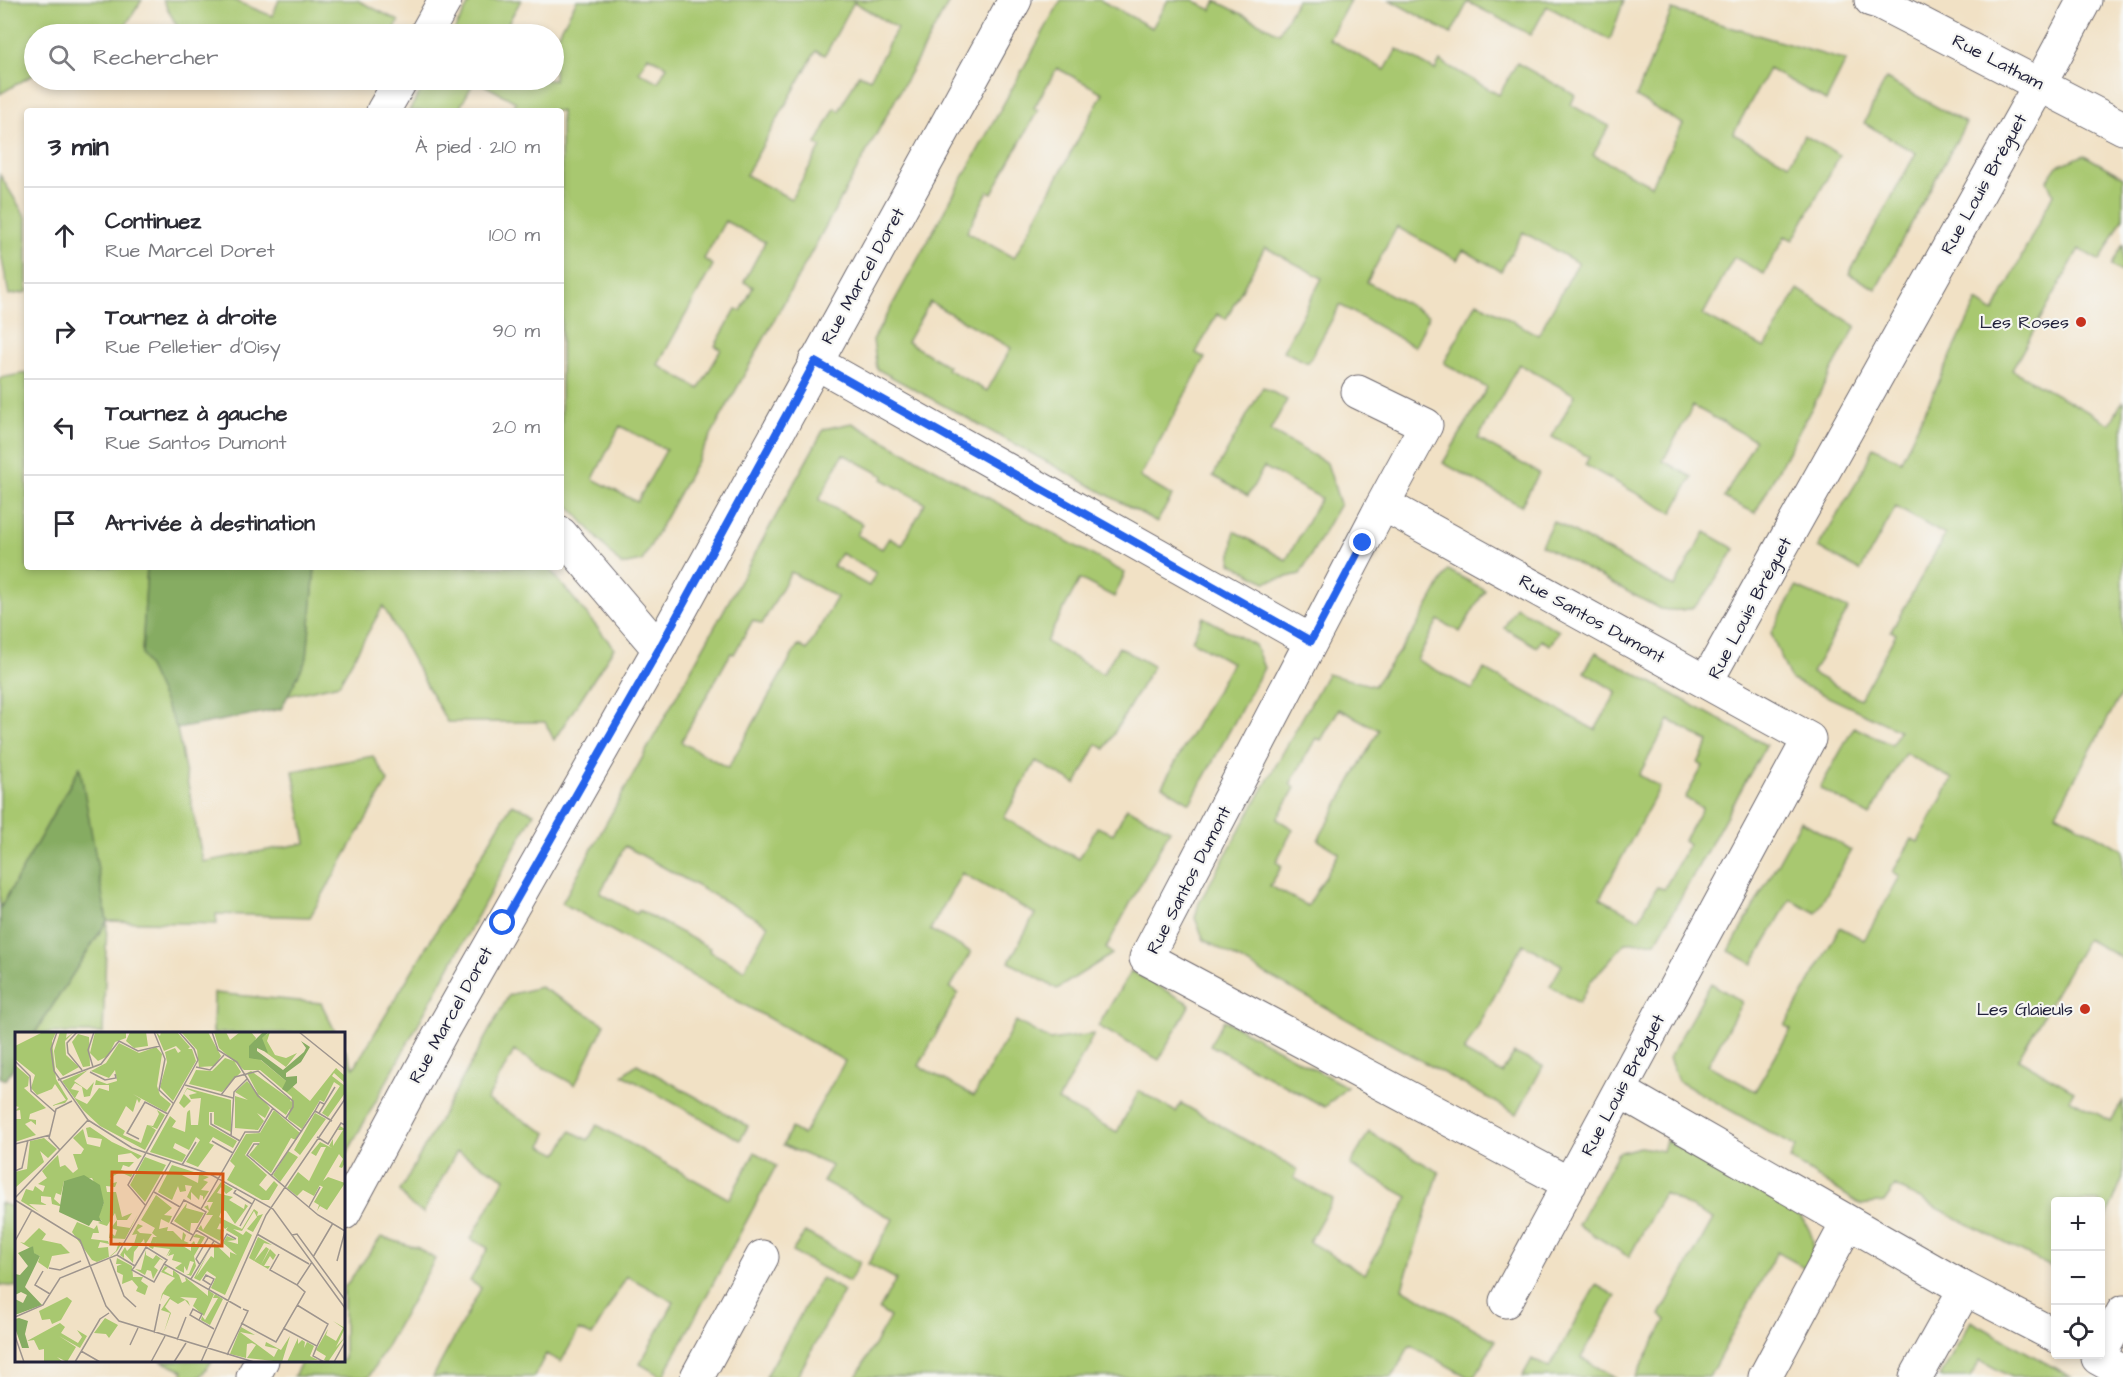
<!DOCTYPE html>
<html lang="fr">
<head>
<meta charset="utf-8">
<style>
	body { margin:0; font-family:"Architects Daughter",sans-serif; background:#f2f2f3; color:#2b2b33 }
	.controls { position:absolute; right:18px; bottom:18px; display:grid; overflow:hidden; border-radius:6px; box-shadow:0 3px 9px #0003 }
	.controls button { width:54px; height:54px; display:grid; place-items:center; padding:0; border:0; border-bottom:2px solid #e1e1e2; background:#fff; color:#2b2b33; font:30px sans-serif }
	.stop { position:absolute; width:18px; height:18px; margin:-14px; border:4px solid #2563eb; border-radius:50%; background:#fff }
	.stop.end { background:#2563eb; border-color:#fff; box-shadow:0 2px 6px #0008 }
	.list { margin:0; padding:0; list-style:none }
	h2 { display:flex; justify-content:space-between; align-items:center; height:78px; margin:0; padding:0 24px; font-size:26px }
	h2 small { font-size:20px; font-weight:400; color:#7c7c81 }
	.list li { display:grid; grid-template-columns:39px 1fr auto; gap:18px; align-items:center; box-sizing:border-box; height:96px; padding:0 24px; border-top:2px solid #e1e1e2 }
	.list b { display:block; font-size:22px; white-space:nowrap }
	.list p { margin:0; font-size:20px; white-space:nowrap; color:#7c7c81 }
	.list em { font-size:20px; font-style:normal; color:#7c7c81 }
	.icon { flex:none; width:33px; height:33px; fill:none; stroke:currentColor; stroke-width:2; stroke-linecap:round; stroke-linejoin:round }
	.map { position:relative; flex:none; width:2123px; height:1377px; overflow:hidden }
	.search { position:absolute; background:#fff; box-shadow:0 3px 9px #0003; left:24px; top:24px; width:540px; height:66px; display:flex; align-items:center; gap:15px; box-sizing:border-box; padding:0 21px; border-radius:33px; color:#7c7c81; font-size:22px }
	.panel { position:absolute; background:#fff; box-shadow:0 3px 9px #0003; left:24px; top:108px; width:540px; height:462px; border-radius:6px }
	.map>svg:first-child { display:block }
	.green { fill:#a8c870; stroke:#657556; stroke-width:1.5; fill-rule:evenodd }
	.forest { fill:#86ac62; stroke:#54674e; stroke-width:1.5 }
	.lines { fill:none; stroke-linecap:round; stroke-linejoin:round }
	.minor-casing { stroke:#6a656b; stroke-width:35 }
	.tertiary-casing { stroke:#6a656b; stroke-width:35 }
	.minor { stroke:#fff; stroke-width:33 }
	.tertiary { stroke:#fff; stroke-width:33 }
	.route { stroke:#2563eb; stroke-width:8 }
	.poi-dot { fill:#c8321e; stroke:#f6f6f2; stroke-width:2 }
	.labels { text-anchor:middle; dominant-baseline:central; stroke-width:4.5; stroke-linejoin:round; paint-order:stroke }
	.street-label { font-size:18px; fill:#22223b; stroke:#f6f6f2 }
	.poi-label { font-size:18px; fill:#22223b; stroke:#f6f6f2; text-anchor:end }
	.inset-road { fill:none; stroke:#9e958e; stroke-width:1.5 }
	.view { fill:#d45411; fill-opacity:0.15; stroke:#d45411; stroke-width:3 }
	.inset-edge { fill:none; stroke:#22223b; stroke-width:3 }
</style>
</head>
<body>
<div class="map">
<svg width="2123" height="1377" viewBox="0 0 2123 1377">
	<rect width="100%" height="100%" fill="#f6f6f2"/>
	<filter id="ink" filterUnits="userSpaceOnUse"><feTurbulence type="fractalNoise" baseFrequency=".0167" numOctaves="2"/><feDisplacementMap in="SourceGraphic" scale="12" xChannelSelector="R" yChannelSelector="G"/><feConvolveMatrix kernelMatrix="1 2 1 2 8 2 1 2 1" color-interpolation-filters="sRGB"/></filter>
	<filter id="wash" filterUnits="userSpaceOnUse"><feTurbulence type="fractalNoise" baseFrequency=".008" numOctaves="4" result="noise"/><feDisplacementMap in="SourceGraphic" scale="24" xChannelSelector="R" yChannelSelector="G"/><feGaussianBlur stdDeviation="1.35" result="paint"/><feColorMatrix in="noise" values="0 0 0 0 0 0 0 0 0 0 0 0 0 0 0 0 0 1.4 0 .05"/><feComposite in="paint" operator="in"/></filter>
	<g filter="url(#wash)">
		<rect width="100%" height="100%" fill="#f1e1c5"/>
		<!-- green -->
		<path class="green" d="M 0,0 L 142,0 L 120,34 L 34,34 L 34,74 L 0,94 Z
			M 163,0 L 233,0 L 272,16 L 279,0 L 357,0 L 399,21 L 392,34 L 181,34 Z
			M 471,0 L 521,0 L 502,34 L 452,34 Z
			M 577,0 L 950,0 L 642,561 L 621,565 L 561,497 L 561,111 L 512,111 L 516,102 L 475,80 L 458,111 L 409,111 L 427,80 L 554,80 L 554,42 ZM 854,2 L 897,28 L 870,79 L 859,74 L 839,111 L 835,108 L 816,144 L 821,147 L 791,199 L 746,175 L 816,51 L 825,55 ZM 648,56 L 667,66 L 658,82 L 639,72 ZM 725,221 L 765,242 L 744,282 L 753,287 L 741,311 L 736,309 L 715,346 L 721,349 L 699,389 L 658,365 L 713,265 L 704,259 ZM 620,426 L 666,450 L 637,502 L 593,479 Z
			M 1061,0 L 1100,0 L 1152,28 L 1168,0 L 1193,0 L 1211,10 L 1216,1 L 1279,33 L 1297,0 L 1350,0 L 1329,39 L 1385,70 L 1397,49 L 1435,70 L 1440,61 L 1499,95 L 1517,63 L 1575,95 L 1571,105 L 1609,126 L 1593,155 L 1651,185 L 1683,124 L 1636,97 L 1672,10 L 1846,61 L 1826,101 L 1769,69 L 1733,134 L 1789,164 L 1804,135 L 1840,155 L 1793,240 L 1785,236 L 1764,274 L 1734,257 L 1703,315 L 1765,348 L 1798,289 L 1856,326 L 1755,513 L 1724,498 L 1755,440 L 1693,406 L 1663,461 L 1692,477 L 1672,513 L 1585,465 L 1589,457 L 1552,437 L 1575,395 L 1519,364 L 1478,439 L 1539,473 L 1521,506 L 1443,463 L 1487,388 L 1444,363 L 1477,302 L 1538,335 L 1578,263 L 1523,232 L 1501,271 L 1463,250 L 1457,260 L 1397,227 L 1367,282 L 1429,316 L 1415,347 L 1340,305 L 1308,363 L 1283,351 L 1322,278 L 1265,247 L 1226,319 L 1217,314 L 1196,353 L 1205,358 L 1140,477 L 1172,496 L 1157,522 L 877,369 L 873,340 ZM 1057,68 L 1103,93 L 1014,258 L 967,232 L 988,191 L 992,193 L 1038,110 L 1034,108 ZM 930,302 L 1011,348 L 987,391 L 947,369 L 948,366 L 907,342 Z
			M 1390,0 L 1624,0 L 1610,40 L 1547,6 L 1531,35 L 1468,2 L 1451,34 Z
			M 1886,79 L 1966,123 L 1876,289 L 1849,274 L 1916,153 L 1864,123 Z
			M 2084,155 L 2123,177 L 2123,217 L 2100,261 L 2079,249 L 2012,370 L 2110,424 L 2123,400 L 2123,691 L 2056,813 L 2123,850 L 2123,959 L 2087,939 L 2018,1059 L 2074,1091 L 2069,1099 L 2111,1121 L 2123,1101 L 2123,1177 L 2101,1231 L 2100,1202 L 2056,1202 L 2055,1269 L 1895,1186 L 1884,1202 L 1861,1205 L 1790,1159 L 1796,1147 L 1678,1081 L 1669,1058 L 1711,983 L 1742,1002 L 1708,1065 L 1755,1091 L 1791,1029 L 1785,1026 L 1840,927 L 1864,940 L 1900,876 L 1893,872 L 1912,839 L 1918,842 L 1952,779 L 1905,753 L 1870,816 L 1820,788 L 1854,727 L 1892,745 L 1899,730 L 1790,679 L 1771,633 L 1796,587 L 1848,609 L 1812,673 L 1860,699 L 1896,634 L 1891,631 L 1945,535 L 1896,507 L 1860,571 L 1818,547 L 1861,475 L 1873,447 L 1901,461 L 1977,301 L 1994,312 L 2053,194 L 2047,180 L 2057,166 Z
			M 0,175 L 27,219 L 27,292 L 9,295 L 0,250 Z
			M 2123,244 L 2123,273 L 2111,266 Z
			M 27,373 L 27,567 L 147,567 L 142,653 L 177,729 L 203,862 L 306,843 L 293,771 L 373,756 L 388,781 L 310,917 L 216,914 L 217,924 L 107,921 L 103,1033 L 35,1033 L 107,921 L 79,768 L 0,909 L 0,378 Z
			M 1263,387 L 1287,400 L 1270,431 L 1327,463 L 1340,504 L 1300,574 L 1265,582 L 1231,563 L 1234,531 L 1286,560 L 1321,498 L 1264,467 L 1248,496 L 1213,476 Z
			M 852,423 L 1125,573 L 1114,597 L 1080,579 L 1046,642 L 1103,674 L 1119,647 L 1153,666 L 1105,749 L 1097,744 L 1076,784 L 1036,761 L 1004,818 L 1079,859 L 1097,827 L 1113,834 L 1127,808 L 1170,830 L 1106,948 L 1112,954 L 1057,989 L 1009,962 L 1035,914 L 962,873 L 930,930 L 971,952 L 950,988 L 958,993 L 919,1066 L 974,1096 L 1016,1021 L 1050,1040 L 1094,1034 L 1058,1101 L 1117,1132 L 1139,1091 L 1176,1112 L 1181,1103 L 1298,1170 L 1294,1178 L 1333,1199 L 1309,1242 L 1365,1274 L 1408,1197 L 1350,1165 L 1369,1132 L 1439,1172 L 1402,1288 L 1495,1340 L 1475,1377 L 1468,1377 L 1410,1345 L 1392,1377 L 856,1377 L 890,1317 L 879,1310 L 896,1279 L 868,1264 L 893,1219 L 823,1181 L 832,1166 L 783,1145 L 791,1128 L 803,1135 L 845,1061 L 562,903 L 824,429 ZM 843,454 L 884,476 L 882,479 L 925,503 L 902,545 L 889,538 L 882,549 L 857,535 L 863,524 L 819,500 ZM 841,553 L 876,573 L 869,586 L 833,566 ZM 791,572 L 837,597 L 807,650 L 798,645 L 728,768 L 681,742 L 731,653 L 734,654 L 753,620 L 762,624 ZM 625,846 L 768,925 L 744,970 L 709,951 L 710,948 L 639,910 L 637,914 L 600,893 Z
			M 1553,521 L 1674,587 L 1705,532 L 1735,549 C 1726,562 1706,600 1693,607 C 1683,612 1670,610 1660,609 L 1541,545 Z
			M 315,567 L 548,567 L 614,648 L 554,740 L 545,722 L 447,722 L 383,606 L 339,684 L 287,696 L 307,658 Z
			M 1448,570 L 1485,590 L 1460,632 L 1438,620 L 1417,660 L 1473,690 L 1484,669 L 1595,730 L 1617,692 L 1584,672 L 1596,652 L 1766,745 L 1656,942 L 1625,943 L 1591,981 L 1579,1003 L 1550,986 L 1562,965 L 1523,944 L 1464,1052 L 1502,1073 L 1514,1053 L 1543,1066 L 1517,1114 L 1204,940 L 1195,918 L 1199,903 L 1327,674 L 1374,686 L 1414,631 ZM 1339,709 L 1379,730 L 1318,840 L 1339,853 L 1308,906 L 1270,886 L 1282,866 L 1276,862 L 1293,829 L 1277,819 L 1295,788 L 1290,784 L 1316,738 L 1321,740 ZM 1669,720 L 1709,742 L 1698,763 L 1703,766 L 1685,798 L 1702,808 L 1684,840 L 1689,844 L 1664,889 L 1657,887 L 1639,919 L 1600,898 L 1660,787 L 1639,775 Z
			M 1516,607 L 1559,631 L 1550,645 L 1541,640 L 1537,647 L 1504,628 Z
			M 1203,617 L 1255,645 L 1264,668 L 1190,803 L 1162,786 L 1232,663 L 1192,641 Z
			M 512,804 L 534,813 L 344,1159 L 344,1048 L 354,1068 Z
			M 1801,821 L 1851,850 L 1816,913 L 1790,899 L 1753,964 L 1729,951 Z
			M 1131,971 L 1190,1004 L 1159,1060 L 1098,1026 Z
			M 540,987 L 605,1024 L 575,1085 L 514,1051 L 487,1100 L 547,1133 L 542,1146 L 558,1154 L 571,1131 L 588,1140 L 597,1125 L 729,1199 L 755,1152 L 776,1166 L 663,1377 L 640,1364 L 674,1302 L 627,1276 L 592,1336 L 579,1330 L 561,1362 L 546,1354 L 534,1377 L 433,1377 L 481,1288 L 470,1281 L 488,1248 L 471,1239 L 505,1178 L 457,1151 L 423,1213 L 408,1203 L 400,1191 L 509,995 Z
			M 214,993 L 321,1003 L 336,1033 L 213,1033 Z
			M 1224,1020 L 1347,1087 L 1325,1107 L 1210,1045 Z
			M 637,1064 L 748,1126 L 740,1140 L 623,1075 Z
			M 1666,1140 L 1794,1210 C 1814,1229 1817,1244 1809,1270 L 1777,1252 L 1709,1377 L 1635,1377 L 1666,1320 L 1660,1315 L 1713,1219 L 1664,1193 L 1629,1257 L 1578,1225 L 1618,1153 L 1640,1147 L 1663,1151 Z
			M 0,1203 L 16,1208 L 16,1287 L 0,1285 Z
			M 805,1232 L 860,1262 L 849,1282 L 792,1252 Z
			M 381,1237 L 418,1248 L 435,1259 L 369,1377 L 294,1376 L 302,1361 L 344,1360 L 344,1288 Z
			M 821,1278 L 844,1291 L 797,1377 L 766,1377 Z
			M 1596,1285 L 1616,1296 L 1581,1358 L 1615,1377 L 1522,1377 L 1532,1359 L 1549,1368 Z
			M 1971,1321 L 2071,1377 L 2011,1377 L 1980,1360 L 1970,1377 L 1940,1377 Z
			M 161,1361 L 212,1360 L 212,1361 L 200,1377 L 181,1377 L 183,1371 Z"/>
		<!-- forest -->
		<path class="forest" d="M 147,567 L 315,567 L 307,658 L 281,709 L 177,729 L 142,654 Z
			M 80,767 L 107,921 L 35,1033 L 16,1034 L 16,1063 L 6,1080 L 0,1077 L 0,909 Z"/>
	</g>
	<g filter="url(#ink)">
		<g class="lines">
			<defs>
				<path id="minor" d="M 426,34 L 445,0
					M 383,111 L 401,80
					M 815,362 L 1311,641
					M 1358,392 L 1426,425 L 1383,504
					M 561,534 L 659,649
					M 1620,1091 L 1965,1289 L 2056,1336
					M 1570,1184 L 1146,958 L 1383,504 L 1706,682
					M 344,1213 L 444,1027 L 659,649 L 1015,0
					M 1506,1301 L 1809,739 L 1706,682 L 2040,84 L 2085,0
					M 2100,1354 L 2123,1312
					M 2098,1358 L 2123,1372
					M 253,1377 L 262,1360
					M 697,1377 L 762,1257
					M 1765,1377 L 1848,1222
					M 1916,1377 L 1965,1289"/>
				<path id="tertiary" d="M 1871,0 L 1881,3 L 2123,128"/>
			</defs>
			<!-- minor casing -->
			<use href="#minor" class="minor-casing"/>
			<!-- tertiary casing -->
			<use href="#tertiary" class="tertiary-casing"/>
			<!-- minor -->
			<use href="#minor" class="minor"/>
			<!-- tertiary -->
			<use href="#tertiary" class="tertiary"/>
		</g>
	</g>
	<g class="lines" filter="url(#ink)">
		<!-- route -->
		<path class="route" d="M 503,923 L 659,649 L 815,362 L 1311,641 L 1363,543"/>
	</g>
	<!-- markers -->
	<g class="poi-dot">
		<circle cx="2081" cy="322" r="6"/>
		<circle cx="2085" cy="1009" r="6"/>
	</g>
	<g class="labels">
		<!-- street labels -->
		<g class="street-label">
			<text transform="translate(1998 62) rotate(27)">Rue Latham</text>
			<text transform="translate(1984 184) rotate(-61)">Rue Louis Bréguet</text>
			<text transform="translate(863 276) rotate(-61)">Rue Marcel Doret</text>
			<text transform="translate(1750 608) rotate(-62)">Rue Louis Bréguet</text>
			<text transform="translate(1592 619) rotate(29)">Rue Santos Dumont</text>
			<text transform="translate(1189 880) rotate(-63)">Rue Santos Dumont</text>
			<text transform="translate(451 1015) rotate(-61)">Rue Marcel Doret</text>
			<text transform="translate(1623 1085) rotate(-62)">Rue Louis Bréguet</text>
		</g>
		<!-- poi labels -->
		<g class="poi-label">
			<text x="2069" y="322">Les Roses</text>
			<text x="2073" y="1009">Les Glaieuls</text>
		</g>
	</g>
	<!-- overview -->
	<g transform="translate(15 1032)">
		<rect width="330" height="330" fill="#f1e1c5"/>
		<path d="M 28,0 L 41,0 L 37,9 L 41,47 L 53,67 L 50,71 L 36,74 L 51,68 L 40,52 L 37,57 L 22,63 L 16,56 L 20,43 L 0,27 L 0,14 ZM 45,0 L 52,0 L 51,6 L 59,0 L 50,9 L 51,23 L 64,35 L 48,44 L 41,35 L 39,19 ZM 80,0 L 111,0 L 111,6 L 100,10 L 93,24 L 83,29 L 75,21 ZM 115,0 L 131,0 L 133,14 L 119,16 L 111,9 ZM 141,0 L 145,4 L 146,0 L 162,0 L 175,15 L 173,17 L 177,17 L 181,29 L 158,69 L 145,55 L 152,30 L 150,20 L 160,16 L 163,21 L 166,19 L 161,14 L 149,19 ZM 166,0 L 193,0 L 206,24 L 200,34 L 184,35 L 182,18 ZM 199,0 L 211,0 L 215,8 L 225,0 L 236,0 L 241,6 L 236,20 L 295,69 L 321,36 L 330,44 L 330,51 L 319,41 L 317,44 L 330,54 L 330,61 L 313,85 L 307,81 L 325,54 L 319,50 L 309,70 L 305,68 L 287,97 L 273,87 L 277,65 L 245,38 L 229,38 L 204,16 ZM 255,0 L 252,9 L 260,23 L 271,26 L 282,21 L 271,35 L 250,20 L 246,6 ZM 63,2 L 74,5 L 75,34 L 68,35 L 57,10 ZM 104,11 L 124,21 L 141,15 L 147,22 L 142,54 L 145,63 L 156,72 L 151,80 L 118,62 L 126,67 L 124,71 L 122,67 L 118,80 L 111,74 L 101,93 L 110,99 L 108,103 L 126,111 L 132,93 L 138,94 L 144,82 L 142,78 L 150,83 L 142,97 L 135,94 L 141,98 L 130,118 L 85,94 L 68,78 L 47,49 L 73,38 L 59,49 L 72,58 L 79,50 L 75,64 L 69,65 L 67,55 L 60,51 L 56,57 L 64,59 L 60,66 L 72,72 L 84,56 L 94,59 L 94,53 L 80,53 L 81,48 L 92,52 L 102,49 L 100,38 L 94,46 L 76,39 L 91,31 ZM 210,26 L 219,29 L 226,40 L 207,60 L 174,52 L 181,38 L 197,39 ZM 0,33 L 14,45 L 13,54 L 9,56 L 31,76 L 15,82 L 14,87 L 21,88 L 21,93 L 16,89 L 10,92 L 21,103 L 0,110 L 0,87 L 6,87 L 5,78 L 0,79 L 4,75 L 0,74 ZM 236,39 L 275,67 L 277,73 L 271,83 L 243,62 L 232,41 ZM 232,49 L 255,76 L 250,86 L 242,81 L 249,89 L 243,98 L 220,96 L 220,64 L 233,68 L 220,60 ZM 172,56 L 216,68 L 216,100 L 199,92 L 199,80 L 194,80 L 194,93 L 222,109 L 218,116 L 198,105 L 194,111 L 199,113 L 183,135 L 171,130 L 185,108 L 181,105 L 174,118 L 160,111 L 158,116 L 171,123 L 167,130 L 135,120 L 155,84 L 161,89 L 157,95 L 170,100 L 172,81 L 173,79 L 175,78 L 176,93 L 183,93 L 186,66 L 176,67 L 174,63 L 182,61 L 172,57 L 169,62 L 176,69 L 169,76 L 164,71 ZM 259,78 L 285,101 L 281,108 L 276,106 L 256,141 L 234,123 L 245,110 L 238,110 L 230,123 L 252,143 L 244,153 L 251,159 L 259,149 L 263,153 L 254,168 L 247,168 L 212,148 L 220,134 L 215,129 L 231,102 L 245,101 ZM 300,81 L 311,87 L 285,123 L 279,118 ZM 325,94 L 330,97 L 330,131 L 327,136 L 324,135 L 328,127 L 324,122 L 308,149 L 313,145 L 330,151 L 312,178 L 305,174 L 302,179 L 304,173 L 299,170 L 308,155 L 304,153 L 323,119 L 299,164 L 288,158 L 282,164 L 272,156 L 283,140 L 294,149 L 311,115 L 306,115 L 301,124 L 296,121 L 305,110 L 317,116 L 314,114 L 318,107 L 318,114 L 328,98 L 323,98 ZM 75,95 L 97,110 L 127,124 L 123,127 L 116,121 L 103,123 L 103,130 L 119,130 L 114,135 L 108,133 L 106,138 L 118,141 L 116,145 L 105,140 L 95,146 L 98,151 L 102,150 L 100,155 L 91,154 L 92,160 L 101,160 L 107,185 L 117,181 L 112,188 L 102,188 L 102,194 L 115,196 L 123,182 L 110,207 L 94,206 L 95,200 L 100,204 L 102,198 L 96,196 L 102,188 L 100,181 L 92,194 L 83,191 L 87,189 L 83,185 L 89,171 L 77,146 L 49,149 L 46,163 L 41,161 L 39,167 L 48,175 L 37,172 L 36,165 L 26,164 L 26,170 L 32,173 L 14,172 L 24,180 L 6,169 L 11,157 L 18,159 L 20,154 L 28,160 L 30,154 L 23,152 L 32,146 L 27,139 L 43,123 L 45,135 L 50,133 L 58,141 L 63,137 L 58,122 L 66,122 L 69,117 L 58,106 L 68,97 L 72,112 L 85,115 L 87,107 L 73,105 L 71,96 ZM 29,106 L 42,117 L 33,126 L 25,119 L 29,130 L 0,156 L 0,140 L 12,137 L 15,109 ZM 273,119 L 283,125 L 265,150 L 258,143 ZM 130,125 L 151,133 L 130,170 L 115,153 ZM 157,133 L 182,141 L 167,143 L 183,151 L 184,142 L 194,145 L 188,148 L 193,150 L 186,158 L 194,159 L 188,168 L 188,164 L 185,163 L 184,168 L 176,160 L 176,168 L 172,165 L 177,154 L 170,153 L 171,159 L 165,160 L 163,154 L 157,168 L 143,160 ZM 206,150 L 218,157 L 211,162 L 206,155 L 202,161 L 218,165 L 214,168 L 229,177 L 230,172 L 233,174 L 220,192 L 211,179 L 207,178 L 204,185 L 227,197 L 239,177 L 243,180 L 242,184 L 248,182 L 238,200 L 232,197 L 242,185 L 239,179 L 227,199 L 218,197 L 228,203 L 231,199 L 237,203 L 210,263 L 196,256 L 201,245 L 192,239 L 185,249 L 179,246 L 193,221 L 181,245 L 196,224 L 199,226 L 199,211 L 215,226 L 215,220 L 222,223 L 208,211 L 212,204 L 221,208 L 212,209 L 223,212 L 223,205 L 211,198 L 213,195 L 210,197 L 205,191 L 202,197 L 209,198 L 205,209 L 183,197 L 186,193 L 188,198 L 198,183 L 191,183 L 194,179 L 189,175 L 193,173 L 194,178 L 198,170 L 192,170 ZM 141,163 L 157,176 L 149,183 L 157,184 L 154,191 L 146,187 L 144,197 L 153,195 L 152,199 L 158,199 L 167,208 L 168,200 L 171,203 L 169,209 L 174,211 L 168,214 L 176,219 L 176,212 L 179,209 L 181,214 L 185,206 L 178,205 L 181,202 L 190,205 L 179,224 L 181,234 L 176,244 L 171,242 L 174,242 L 179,230 L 175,229 L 172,239 L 169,234 L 169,241 L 160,236 L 167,231 L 157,228 L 159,222 L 153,224 L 156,218 L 151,225 L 155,217 L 139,215 L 142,207 L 138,217 L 134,215 L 138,205 L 142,205 L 137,201 L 140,196 L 126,188 ZM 172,171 L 171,176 L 189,181 L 183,191 L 176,191 L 175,200 L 159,189 ZM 62,190 L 79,197 L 82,193 L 84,201 L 78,201 L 76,207 L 93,209 L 94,212 L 85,210 L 83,216 L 93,215 L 94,225 L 101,219 L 104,210 L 107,211 L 102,219 L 96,224 L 82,230 L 77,228 L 57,200 ZM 123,192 L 128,194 L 122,198 L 125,201 L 137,202 L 130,213 L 129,207 L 119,220 L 118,231 L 109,221 L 109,226 L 105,223 L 110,215 L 112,219 L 119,212 L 122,202 L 117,203 ZM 24,196 L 31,202 L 27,208 L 46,212 L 55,221 L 37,224 L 33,237 L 23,230 L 25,224 L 18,221 L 18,214 L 15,216 L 5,210 L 9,211 ZM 243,205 L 257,213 L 249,211 L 239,229 L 251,215 L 254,217 L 246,233 L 255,217 L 261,223 L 258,228 L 255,224 L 249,234 L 255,234 L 253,237 L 234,226 ZM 131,218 L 131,223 L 138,227 L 141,223 L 149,229 L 145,227 L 139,235 L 143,238 L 138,247 L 136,239 L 132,238 L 130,243 L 120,237 L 126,238 ZM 102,226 L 117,234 L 118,245 L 128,245 L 126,249 L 133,254 L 130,263 L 121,259 L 123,255 L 117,248 L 107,252 L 108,243 L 102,240 L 102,234 L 107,232 L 101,232 ZM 150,234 L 153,235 L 149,239 L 158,244 L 158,238 L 164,243 L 167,251 L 171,249 L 170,245 L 193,264 L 193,258 L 199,262 L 189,284 L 178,274 L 182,266 L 165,265 L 173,269 L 175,274 L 170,268 L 163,272 L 155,267 L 150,275 L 156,281 L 149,300 L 155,281 L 146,278 L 155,265 L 148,262 L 145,270 L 147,262 L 152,254 L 160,246 L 146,240 ZM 200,262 L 208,267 L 195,293 L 186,288 L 187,284 L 190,288 L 203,266 L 198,266 ZM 52,265 L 57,269 L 46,288 L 37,292 L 35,287 L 27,288 L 24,279 ZM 90,286 L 103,293 L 94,306 L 91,302 L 79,301 ZM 318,289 L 330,296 L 321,315 L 330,305 L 313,330 L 309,328 L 311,324 L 301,318 L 313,297 L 311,303 L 321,309 L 328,296 ZM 45,291 L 50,295 L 46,301 L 63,311 L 67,305 L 62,298 L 72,304 L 65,316 L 44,304 L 61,315 L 52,330 L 42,325 L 48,330 L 29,330 L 29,317 L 24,318 L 19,308 L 12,309 ZM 226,295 L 240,303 L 225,300 L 259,325 L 263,317 L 250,314 L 251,310 L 266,318 L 275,304 L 267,330 L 232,326 L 241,313 L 237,311 L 232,312 L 231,326 L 215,322 ZM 283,306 L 283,312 L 287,308 L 290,310 L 289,316 L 292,310 L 299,314 L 295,324 L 303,328 L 272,330 Z" fill="#a8c870"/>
		<path d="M 248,0 L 254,0 L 247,6 L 253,21 L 242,16 L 242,19 L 268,38 L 289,20 L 291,16 L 286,9 L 295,15 L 286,30 L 271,41 L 271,45 L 282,44 L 282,51 L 272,60 L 267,57 L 271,49 L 246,28 L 234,26 L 234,14 ZM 69,143 L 85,153 L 89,171 L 84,185 L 87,190 L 78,188 L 74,194 L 44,180 L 49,149 ZM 18,214 L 19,221 L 25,224 L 10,255 L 27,273 L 0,283 L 0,267 L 8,271 L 12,263 L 6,260 L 0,263 L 0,242 L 5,243 L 13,234 L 3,221 ZM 4,286 L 13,289 L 10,302 L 14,316 L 7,316 L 0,296 L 0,287 Z" fill="#86ac62"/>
		<path class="inset-road" d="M 62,0 L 52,11 L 53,21 L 67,38M 139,0 L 150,27 L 144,58 L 159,72M 197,0 L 203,18 L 222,30 L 243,64 L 287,100M 284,0 L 330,37M 0,29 L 15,44 L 16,59 L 40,80M 78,35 L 73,18 L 79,0M 181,35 L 195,38 L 209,23M 75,40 L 90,48 L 101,46 L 100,42M 43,48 L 86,32 L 104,9 L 123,19 L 145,14M 170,53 L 218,66M 206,63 L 220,45 L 243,39 L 278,69 L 278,75 L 271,86M 309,72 L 305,70 L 300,79 L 317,89M 196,81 L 196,92 L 225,109M 304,81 L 320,55M 73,88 L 117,116 L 195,142 L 258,177 L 330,276M 216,104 L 219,60 L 232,47M 302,105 L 313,112 L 326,91 L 330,93M 124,107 L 112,101 L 130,70 L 153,82M 197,109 L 218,121M 0,112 L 35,103M 244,112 L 239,112 L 232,123 L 303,183 L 330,199M 45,118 L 34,106 L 41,77 L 57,69M 167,133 L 181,110M 0,139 L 7,136 L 13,108M 256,144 L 300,79M 222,156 L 219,161 L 237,172M 139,160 L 165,175M 0,166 L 73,88 L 39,39 L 36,17 L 42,0M 0,168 L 65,208 L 91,274 L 104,289 L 239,330M 131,174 L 113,153 L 183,28 L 179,17 L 164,0M 294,175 L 305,155M 225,194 L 240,167M 181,198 L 206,213 L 212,202 L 221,207M 242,202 L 294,232M 178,203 L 156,191 L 169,168 L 186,177M 277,203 L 282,202 L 330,268M 0,209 L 17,178M 175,209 L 191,180 L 186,177 L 230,100 L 244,100 L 258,76M 264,222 L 255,238 L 282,253 L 297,230M 102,223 L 120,234M 298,225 L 318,191M 95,227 L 109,264 L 121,275M 322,229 L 330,199M 185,233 L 181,227 L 193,206M 120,234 L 131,215 L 152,228 L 149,232 L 226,276M 120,234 L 117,238 L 139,250 L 149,232M 34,236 L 45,238 L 66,229M 28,239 L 20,253 L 35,262M 176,247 L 199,209M 194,257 L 199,247 L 191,243 L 188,248 L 196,253M 282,273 L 313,292 L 302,314M 0,285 L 28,273 L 45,246 L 102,223 L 156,129M 184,288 L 187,282 L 178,277 L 175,283 L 199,297M 226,291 L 261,310 L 290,260 L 282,253M 268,296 L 302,314 L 298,324 L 309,330M 139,301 L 145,272M 0,304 L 9,330M 162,308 L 171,285M 115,313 L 123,296M 66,319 L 85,330M 212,323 L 233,279 L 228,277M 60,330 L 85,287 L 94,281M 136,330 L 150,304M 159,330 L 171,311M 186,330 L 251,183 L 330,67M 319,330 L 330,310"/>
		<path class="view" d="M 97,140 L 208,142 L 207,214 L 96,212 Z"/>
		<rect width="330" height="330" class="inset-edge"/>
	</g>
</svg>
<div class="controls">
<button>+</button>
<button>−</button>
<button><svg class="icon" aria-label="locate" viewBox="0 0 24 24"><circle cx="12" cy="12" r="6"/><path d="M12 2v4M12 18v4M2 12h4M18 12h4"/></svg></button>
</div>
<div class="stop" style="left:503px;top:923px"></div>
<div class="stop end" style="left:1363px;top:543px"></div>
<div class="search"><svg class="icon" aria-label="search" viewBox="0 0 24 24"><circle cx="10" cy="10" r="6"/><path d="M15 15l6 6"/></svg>Rechercher</div>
<section class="panel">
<h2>3 min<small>À pied · 210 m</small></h2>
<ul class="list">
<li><svg class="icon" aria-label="ahead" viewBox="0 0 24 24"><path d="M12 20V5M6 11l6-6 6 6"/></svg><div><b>Continuez</b><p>Rue Marcel Doret</p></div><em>100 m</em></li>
<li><svg class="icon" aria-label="right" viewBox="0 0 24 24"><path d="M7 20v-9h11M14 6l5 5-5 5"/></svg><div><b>Tournez à droite</b><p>Rue Pelletier d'Oisy</p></div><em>90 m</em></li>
<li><svg class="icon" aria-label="left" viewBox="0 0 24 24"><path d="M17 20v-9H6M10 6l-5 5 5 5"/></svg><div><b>Tournez à gauche</b><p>Rue Santos Dumont</p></div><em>20 m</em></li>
<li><svg class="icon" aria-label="arrive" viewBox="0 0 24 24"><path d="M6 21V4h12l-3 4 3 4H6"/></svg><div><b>Arrivée à destination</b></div></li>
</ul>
</section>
</div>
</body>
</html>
